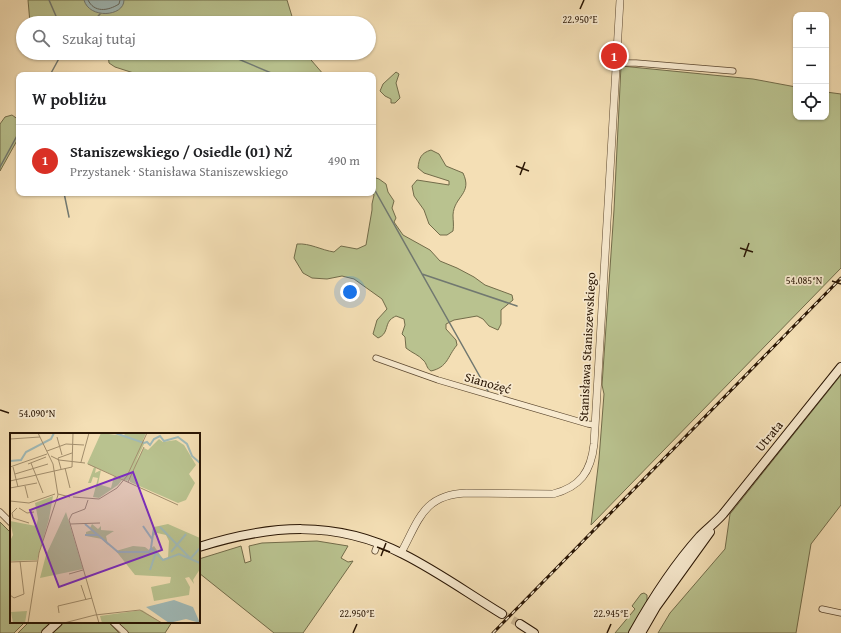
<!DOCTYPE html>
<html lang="pl">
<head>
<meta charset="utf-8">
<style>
	body { margin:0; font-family:"Gentium Book Plus",serif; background:#f2f2f2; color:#202124 }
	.controls { position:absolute; right:12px; top:12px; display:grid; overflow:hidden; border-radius:8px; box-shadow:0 1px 3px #0004 }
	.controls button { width:36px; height:36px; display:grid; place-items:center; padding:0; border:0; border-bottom:1px solid #e0e0e0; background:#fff; color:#202124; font:20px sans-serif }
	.you { position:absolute; left:350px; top:292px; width:14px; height:14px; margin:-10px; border:3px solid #fff; border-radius:50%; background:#1a73e8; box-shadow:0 0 0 6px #1a73e833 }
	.badge { display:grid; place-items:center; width:26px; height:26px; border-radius:50%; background:#d93025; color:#fff; font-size:13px; font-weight:700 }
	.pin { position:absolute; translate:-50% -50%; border:2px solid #fff; box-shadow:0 1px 4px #0006 }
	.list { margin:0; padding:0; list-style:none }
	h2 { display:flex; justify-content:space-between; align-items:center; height:52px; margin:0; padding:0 16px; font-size:17px }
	h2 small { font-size:13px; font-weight:400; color:#757577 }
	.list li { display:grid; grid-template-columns:26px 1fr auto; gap:12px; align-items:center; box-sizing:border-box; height:72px; padding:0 16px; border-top:1px solid #e0e0e0 }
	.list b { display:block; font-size:15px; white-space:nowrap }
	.list p { margin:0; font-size:13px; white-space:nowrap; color:#757577 }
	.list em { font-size:13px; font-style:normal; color:#757577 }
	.icon { flex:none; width:22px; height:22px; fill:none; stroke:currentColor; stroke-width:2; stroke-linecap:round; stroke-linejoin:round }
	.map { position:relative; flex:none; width:841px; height:633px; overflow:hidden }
	.search { position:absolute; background:#fff; box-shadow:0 1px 3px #0004; left:16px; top:16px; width:360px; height:44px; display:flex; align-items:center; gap:10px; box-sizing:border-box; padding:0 14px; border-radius:22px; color:#757577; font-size:15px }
	.panel { position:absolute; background:#fff; box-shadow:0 1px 3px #0004; left:16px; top:72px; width:360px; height:124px; border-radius:8px }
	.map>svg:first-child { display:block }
	.green { fill:#b9c28f; stroke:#726c4a }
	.water { fill:#a0bab8; stroke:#717870 }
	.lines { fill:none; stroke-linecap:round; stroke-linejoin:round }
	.shore { stroke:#65685e; stroke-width:1 }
	.stream { stroke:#717870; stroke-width:1.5 }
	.secondary-tunnel { stroke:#ccb792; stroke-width:8; stroke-dasharray:8 4; stroke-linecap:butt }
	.minor-casing { stroke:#5c4830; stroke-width:7 }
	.tertiary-casing { stroke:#5c4830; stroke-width:8 }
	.secondary-casing { stroke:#2a1604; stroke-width:10 }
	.minor { stroke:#f8eacf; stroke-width:5.5 }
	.tertiary { stroke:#f8eacf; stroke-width:7 }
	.secondary { stroke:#f8eacf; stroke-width:8 }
	.rail-casing { stroke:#2a1604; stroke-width:3 }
	.rail { stroke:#f8eacf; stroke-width:1.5; stroke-dasharray:4.5; stroke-linecap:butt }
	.ticks { fill:none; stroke:#2a1604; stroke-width:1.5 }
	.labels { text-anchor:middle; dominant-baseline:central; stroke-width:3.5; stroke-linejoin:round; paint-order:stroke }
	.street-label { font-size:13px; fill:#2a1604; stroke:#f8eacf }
	.inset-river { fill:none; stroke:#a0bab8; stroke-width:2 }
	.inset-road { fill:none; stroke:#a38f6e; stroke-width:1 }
	.view { fill:#7b2cbf; fill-opacity:0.15; stroke:#7b2cbf; stroke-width:2 }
	.inset-edge { fill:none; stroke:#2a1604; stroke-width:2 }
	.ticks-label { font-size:10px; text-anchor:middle; fill:#2a1604; stroke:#f8eacf; stroke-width:3.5; stroke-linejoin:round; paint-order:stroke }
</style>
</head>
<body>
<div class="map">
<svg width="841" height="633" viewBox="0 0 841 633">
	<rect width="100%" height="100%" fill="#f4dfb5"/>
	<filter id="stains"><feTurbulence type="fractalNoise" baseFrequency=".005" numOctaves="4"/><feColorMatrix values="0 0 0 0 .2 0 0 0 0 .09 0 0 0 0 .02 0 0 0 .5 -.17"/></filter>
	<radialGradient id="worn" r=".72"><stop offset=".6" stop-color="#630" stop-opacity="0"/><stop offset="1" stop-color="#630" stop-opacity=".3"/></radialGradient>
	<!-- green -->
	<path class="green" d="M 28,0 L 287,0 L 294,23 L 30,23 Z
		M 108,53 L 305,53 L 324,75 L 140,75 L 115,67 L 109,63 Z
		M 621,66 L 753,79 L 796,87 L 796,117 L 826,117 L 826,92 L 841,94 L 841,268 L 591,525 L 599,459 L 604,394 L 602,385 L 614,210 Z
		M 396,72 L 399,74 L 396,83 L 400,98 L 395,103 L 391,103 L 391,99 L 385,96 L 380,91 L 383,84 Z
		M 12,115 L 19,120 L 19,137 L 0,171 L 0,124 L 5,117 Z
		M 431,150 L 439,154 L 446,166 L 463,173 C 473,194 454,196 453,215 C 453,221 454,225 453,231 L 447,235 L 440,235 L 429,224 L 424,210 L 414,196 L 412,186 L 417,180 L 449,185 L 449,181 L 424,173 L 418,168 C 419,158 421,153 431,150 Z
		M 373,177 L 379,179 L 386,184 L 388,192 L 394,201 L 392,208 L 396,218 L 394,222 L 403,235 L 430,250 L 440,261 L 457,268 L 474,277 L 485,285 L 512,295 L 513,300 L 501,310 L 501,324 L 498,330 L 489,326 L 483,319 L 477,316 L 454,320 L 446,324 L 446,329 L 456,340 L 457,345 C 447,357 448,367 431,371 C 426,368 427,363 423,360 C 419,355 412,353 406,348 L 405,337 L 402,334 L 405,325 L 404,319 L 396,316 C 394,317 392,318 390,320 C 385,326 388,334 378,338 L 373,334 L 377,320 L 387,309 L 382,299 L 354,279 L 342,276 L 327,279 L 312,278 L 303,273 L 294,258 L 297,244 C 310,243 321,250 334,252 L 341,246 L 357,249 L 366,245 L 372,210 L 372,204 L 374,195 L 373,193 Z
		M 841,375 L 841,505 L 811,544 L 796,633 L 658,633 L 670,613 L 725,549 L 730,514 Z
		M 0,522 L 11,533 L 11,622 L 25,622 L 14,633 L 0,633 Z
		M 317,541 L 348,546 L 341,558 L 348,562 L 353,561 L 303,633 L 274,633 L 199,573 L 199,559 L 241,546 L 245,563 L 251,561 L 249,546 L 262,543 Z
		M 644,593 L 647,595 L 647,602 L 629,633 L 615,633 L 635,609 L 632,606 L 641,594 Z
		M 29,622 L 108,622 L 119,633 L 18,633 Z
		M 118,622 L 172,622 L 165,633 L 129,633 Z"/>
	<!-- water -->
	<path class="water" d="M 84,0 L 124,0 C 124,17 89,19 84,0 Z"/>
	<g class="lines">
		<!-- shore -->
		<path class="shore" d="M 88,0 C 94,13 108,11 119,4 L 120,0"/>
		<!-- stream -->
		<path class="stream" d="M 49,0 L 59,23
			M 94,20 L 99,23
			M 92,23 L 100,14
			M 224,53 L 276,75
			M 50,75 L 62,53
			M 0,167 L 19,132
			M 373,187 L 488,391
			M 64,193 L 69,217
			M 422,274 L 517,306"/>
		<!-- secondary-tunnel -->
		<path class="secondary-tunnel" d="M 502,614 L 520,624"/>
		<defs>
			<path id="minor" d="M 616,63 L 636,63 L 733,71
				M 376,358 L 438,380 L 588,424 L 595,425
				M 0,512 L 11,523
				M 375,551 L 378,543
				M 822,609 L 841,613
				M 113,622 L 125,633"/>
			<path id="tertiary" d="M 401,553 C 419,520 423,495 466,493 L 553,494 C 580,487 591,472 594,444 L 620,0"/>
			<path id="secondary" d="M 199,547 C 269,525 335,519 403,554 C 437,571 469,594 502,614
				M 520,624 L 534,633
				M 46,633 L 58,622
				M 633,633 C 652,599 674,565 700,536 C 708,528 716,522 723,514 L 841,367
				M 641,633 L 656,607 L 710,532"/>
		</defs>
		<!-- minor casing -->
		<use href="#minor" class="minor-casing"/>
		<!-- tertiary casing -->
		<use href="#tertiary" class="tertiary-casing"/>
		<!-- secondary casing -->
		<use href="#secondary" class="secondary-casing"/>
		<!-- minor -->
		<use href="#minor" class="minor"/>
		<!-- tertiary -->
		<use href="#tertiary" class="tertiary"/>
		<!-- secondary -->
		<use href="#secondary" class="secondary"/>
		<defs>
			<path id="rail" d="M 493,633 L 841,278"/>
		</defs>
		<!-- rail casing -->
		<use href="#rail" class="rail-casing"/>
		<!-- rail -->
		<use href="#rail" class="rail"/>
	</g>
	<!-- ticks -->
	<path class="ticks" d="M 580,9 L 584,0M 516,166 L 529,171M 520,175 L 525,162M 740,248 L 753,252M 744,257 L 749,243M 832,281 L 841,284M 0,410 L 9,413M 377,547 L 390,552M 381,556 L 386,543M 353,633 L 357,624M 607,633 L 611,624"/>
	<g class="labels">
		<!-- street labels -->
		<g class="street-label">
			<text transform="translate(587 347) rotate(-87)">Stanisława Staniszewskiego</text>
			<text transform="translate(488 383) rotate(16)">Sianożęć</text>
			<text transform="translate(769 436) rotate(-51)">Utrata</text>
		</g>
	</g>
	<!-- overview -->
	<g transform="translate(10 433)">
		<rect width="190" height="190" fill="#f4dfb5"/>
		<path d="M 91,0 L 114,3 L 115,0 L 136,0 L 133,7 L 134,11 L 126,29 L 134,15 L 138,17 L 149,6 L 153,9 L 166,7 L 174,12 L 186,32 L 179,41 L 185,50 L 176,67 L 168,70 L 120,49 L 119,46 L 117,48 L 77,31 ZM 84,34 L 86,35 L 85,40 L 91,37 L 88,51 L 101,55 L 104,43 L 112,47 L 108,52 L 89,65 L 83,64 L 88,45 L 83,44 L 81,50 L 78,50 ZM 43,63 L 39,86 L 27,127 L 0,128 L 0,108 L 3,102 L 0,88 L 26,93 L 28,86 L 25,70 ZM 56,79 L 73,136 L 30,145 L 36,122 ZM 82,91 L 88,96 L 91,93 L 91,97 L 104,98 L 96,103 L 98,112 L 92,106 L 76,103 L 76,99 L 82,97 L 80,95 ZM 158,91 L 190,105 L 190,136 L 183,147 L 184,151 L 179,144 L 175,145 L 180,154 L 179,162 L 144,168 L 141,154 L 160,150 L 161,144 L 125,142 L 106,118 L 123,113 L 135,114 L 139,117 L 144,113 L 153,126 L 158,125 L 159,108 L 156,102 L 147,100 L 143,103 L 144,94 ZM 132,177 L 152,190 L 92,190 L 90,183 ZM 17,178 L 15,190 L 3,190 L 1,179 Z" fill="#b9c28f"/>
		<path d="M 164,167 L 183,174 L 190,190 L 176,186 L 159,190 L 136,174 Z" fill="#a0bab8"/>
		<path class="inset-river" d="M 105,0 L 134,10 L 137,9 L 140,12 L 144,6 L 150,3 L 154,8 L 168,4 L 177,11 L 182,23 L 190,30M 0,28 L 11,27 L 16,19 L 41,6 L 44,0M 75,91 L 108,119 L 139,119M 133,93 L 142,106M 150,94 L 180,125M 75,102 L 88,102M 141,115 L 144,94M 161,119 L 176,101M 139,120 L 141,115 L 153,127 L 169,121 L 190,130M 181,125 L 190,115M 140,137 L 146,119"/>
		<path class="inset-road" d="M 47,4 L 52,22M 0,6 L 30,4M 37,18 L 56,11 L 74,12M 41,23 L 49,27 L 75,30M 71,29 L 79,0M 21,30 L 33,60M 18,31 L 36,24M 78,31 L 168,72M 0,34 L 37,21M 3,34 L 8,54M 55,35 L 60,55M 51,36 L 48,25 L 62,20M 5,41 L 38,31M 0,48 L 62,34 L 63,0M 118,49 L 134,14M 15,53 L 18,65M 0,55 L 27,50M 48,61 L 60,64M 63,64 L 89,66 L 107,55 L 117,43 L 137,0M 78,67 L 75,76 L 62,81 L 59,87 L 89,190M 0,68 L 19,70 L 45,61M 7,75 L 2,80 L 3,85 L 19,90M 9,75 L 17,80 L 24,79M 60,91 L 90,90M 0,129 L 27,128M 59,141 L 73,137M 71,152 L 76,167M 0,162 L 4,165 L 14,161 L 10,128M 49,180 L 48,173 L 82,165M 18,190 L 29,120 L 48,62 L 43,31 L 28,0M 54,190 L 85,182 L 130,177 L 152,190"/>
		<path class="view" d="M 123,39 L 152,117 L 49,154 L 20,77 Z"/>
		<rect width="190" height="190" class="inset-edge"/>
	</g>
	<g class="ticks-label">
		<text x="580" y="23">22.950°E</text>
		<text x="804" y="284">54.085°N</text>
		<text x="37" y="417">54.090°N</text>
		<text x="357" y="617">22.950°E</text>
		<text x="611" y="617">22.945°E</text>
	</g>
	<rect width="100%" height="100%" filter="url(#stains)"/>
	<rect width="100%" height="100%" fill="url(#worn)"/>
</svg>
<div class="controls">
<button>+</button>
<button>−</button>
<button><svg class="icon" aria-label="locate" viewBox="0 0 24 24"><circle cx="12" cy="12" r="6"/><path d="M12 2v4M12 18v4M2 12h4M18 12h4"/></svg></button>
</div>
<div class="you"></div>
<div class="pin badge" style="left:614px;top:56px">1</div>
<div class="search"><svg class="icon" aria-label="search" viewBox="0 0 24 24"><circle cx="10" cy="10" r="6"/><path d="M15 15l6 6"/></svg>Szukaj tutaj</div>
<section class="panel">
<h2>W pobliżu<small></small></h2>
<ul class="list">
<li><span class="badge">1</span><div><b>Staniszewskiego / Osiedle (01) NŻ</b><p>Przystanek · Stanisława Staniszewskiego</p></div><em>490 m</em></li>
</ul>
</section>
</div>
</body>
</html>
